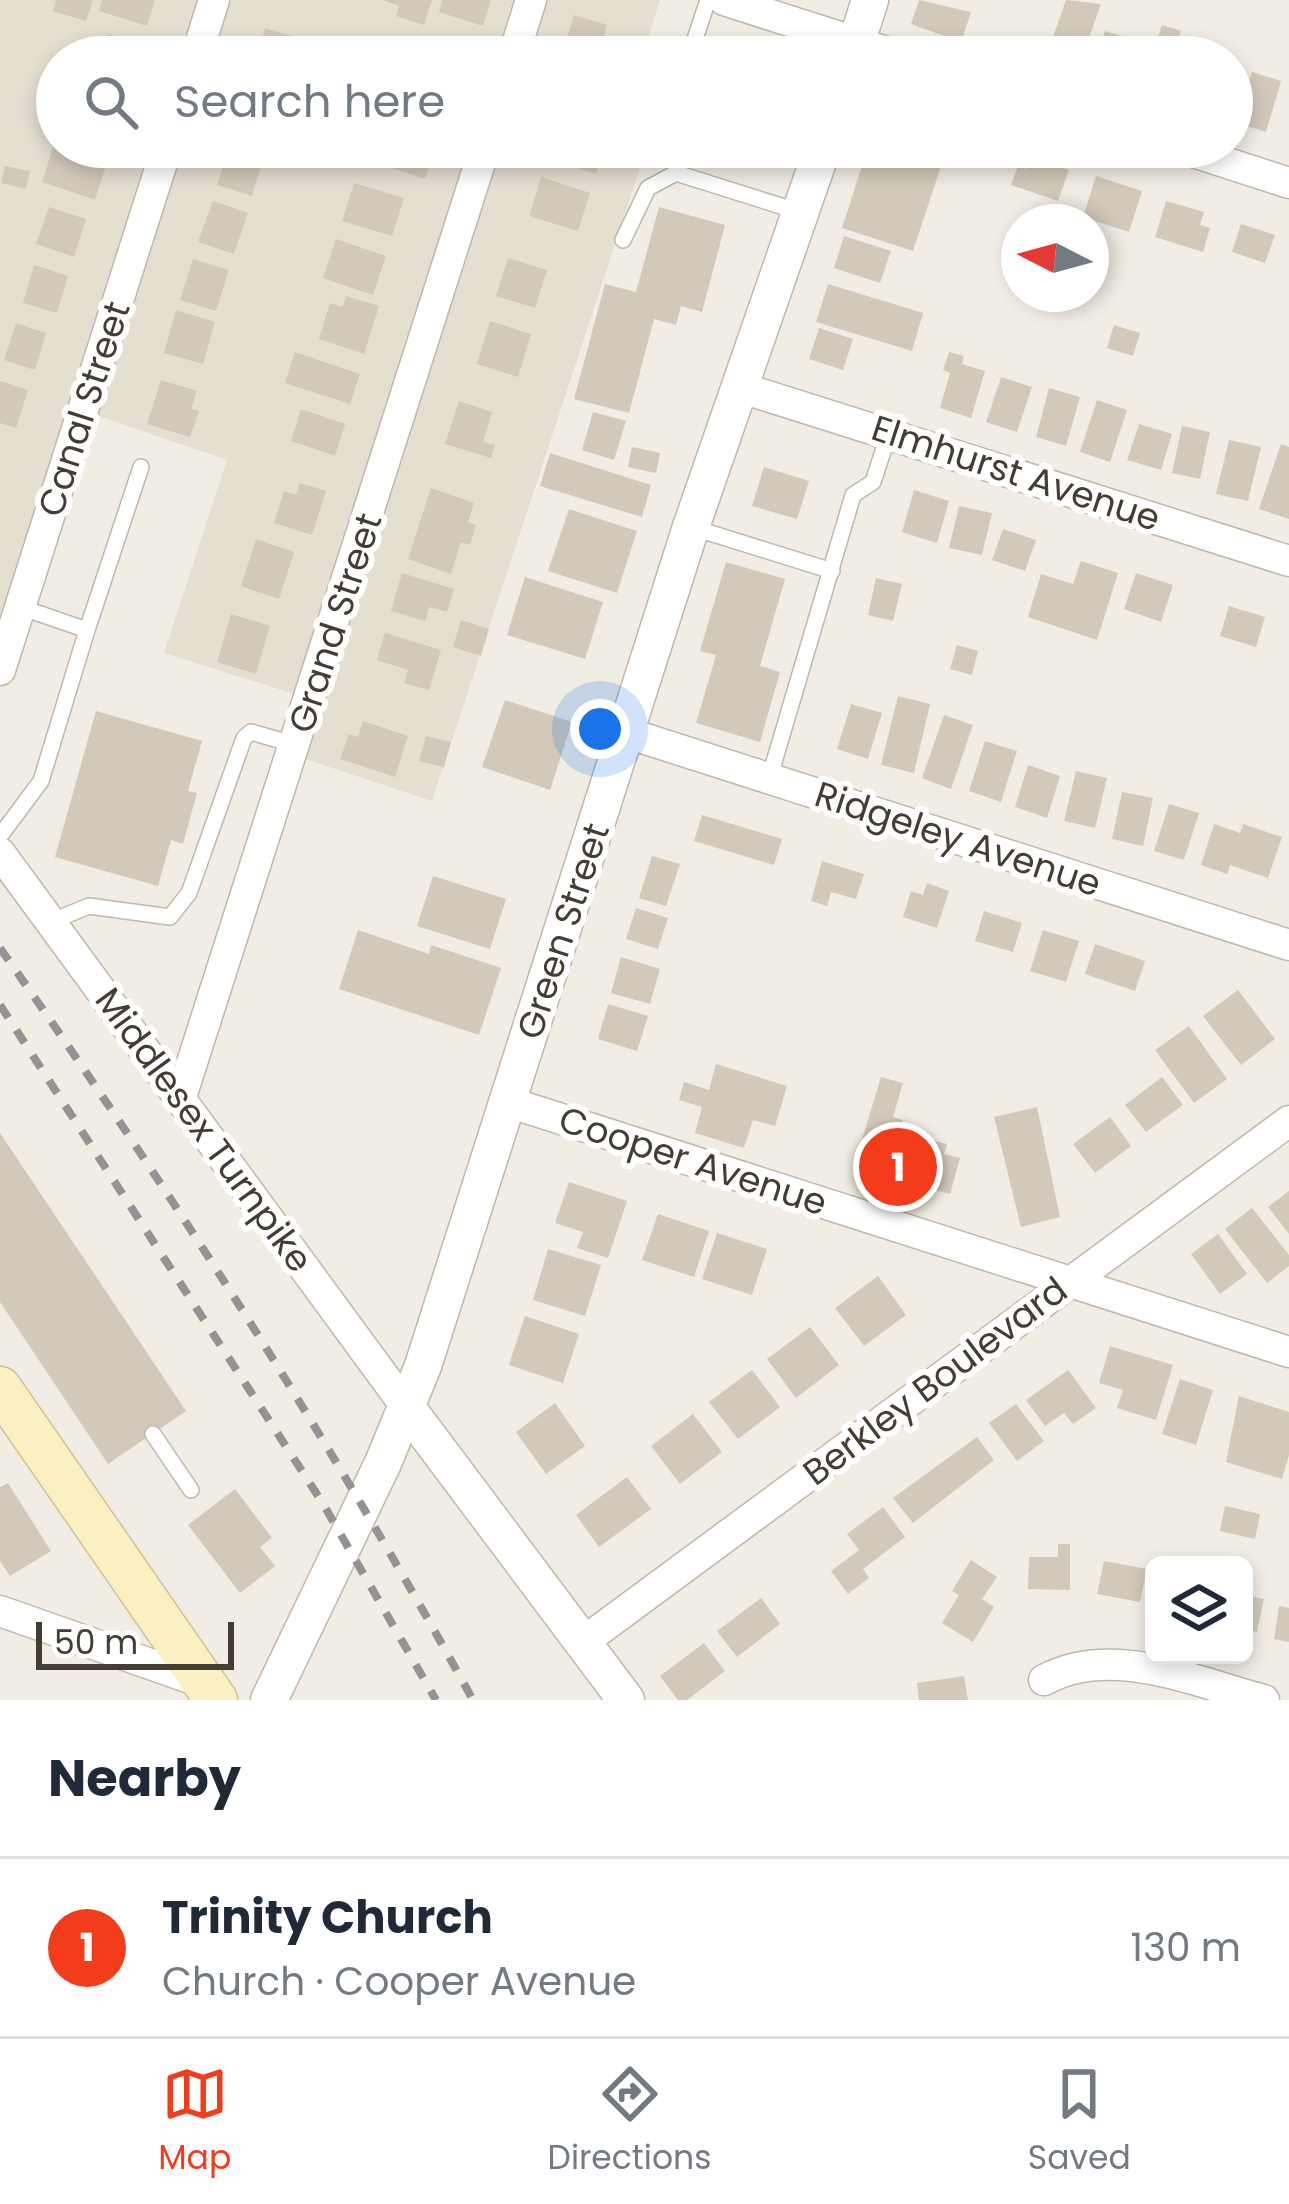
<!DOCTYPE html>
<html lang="en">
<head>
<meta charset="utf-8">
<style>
	body { margin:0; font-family:Poppins,sans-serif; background:#f2f2f3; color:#1f2937 }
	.controls { position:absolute; right:36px; bottom:36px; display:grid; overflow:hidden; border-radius:18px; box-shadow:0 6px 18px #0003 }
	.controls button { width:108px; height:108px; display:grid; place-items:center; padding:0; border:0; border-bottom:3px solid #e0e1e3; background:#fff; color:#1f2937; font:60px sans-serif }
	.compass { position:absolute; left:1001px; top:204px; width:108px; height:108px; border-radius:50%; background:#fff; box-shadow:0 6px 18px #0003; rotate:276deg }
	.scale { position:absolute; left:36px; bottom:30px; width:198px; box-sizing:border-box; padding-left:12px; border:6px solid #433d34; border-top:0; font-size:33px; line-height:42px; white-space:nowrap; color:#433d34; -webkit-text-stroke:9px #fff; paint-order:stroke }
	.you { position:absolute; left:600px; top:729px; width:42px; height:42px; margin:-30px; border:9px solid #fff; border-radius:50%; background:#1a73e8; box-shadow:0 0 0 18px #1a73e833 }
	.badge { display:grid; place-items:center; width:78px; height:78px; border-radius:50%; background:#f23c1a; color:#fff; font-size:39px; font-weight:700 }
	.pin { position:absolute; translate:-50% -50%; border:6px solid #fff; box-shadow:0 3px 12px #0006 }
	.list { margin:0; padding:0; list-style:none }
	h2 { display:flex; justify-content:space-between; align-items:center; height:156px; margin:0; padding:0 48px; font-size:51px }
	h2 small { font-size:39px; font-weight:400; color:#747a83 }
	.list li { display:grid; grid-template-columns:78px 1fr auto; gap:36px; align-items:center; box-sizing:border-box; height:180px; padding:0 48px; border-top:3px solid #e0e1e3 }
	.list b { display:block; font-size:45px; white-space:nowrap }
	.list p { margin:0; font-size:39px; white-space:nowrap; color:#747a83 }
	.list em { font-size:39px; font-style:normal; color:#747a83 }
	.icon { flex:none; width:66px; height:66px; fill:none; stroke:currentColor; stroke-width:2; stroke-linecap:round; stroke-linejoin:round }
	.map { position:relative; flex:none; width:1289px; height:1700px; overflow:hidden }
	.search { position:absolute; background:#fff; box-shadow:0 6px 18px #0003; left:36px; right:36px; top:36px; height:132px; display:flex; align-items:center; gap:30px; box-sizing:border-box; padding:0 42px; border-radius:66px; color:#747a83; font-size:45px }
	.sheet { height:336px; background:#fff }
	nav { display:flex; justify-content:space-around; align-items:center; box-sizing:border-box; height:168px; border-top:3px solid #e0e1e3; background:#fff; font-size:33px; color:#747a83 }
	nav a { display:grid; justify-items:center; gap:6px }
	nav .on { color:#f23c1a }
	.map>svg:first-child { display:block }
	.residential { fill:#e5dfd2 }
	.building { fill:#d2c9ba }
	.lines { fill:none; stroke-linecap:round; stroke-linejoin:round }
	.service-casing { stroke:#bfb8aa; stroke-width:18 }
	.minor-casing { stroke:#bfb8aa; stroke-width:33 }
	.tertiary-casing { stroke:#bfb8aa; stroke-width:39 }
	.secondary-casing { stroke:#d0c195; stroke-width:45 }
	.service { stroke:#fff; stroke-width:15 }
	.minor { stroke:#fff; stroke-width:30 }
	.tertiary { stroke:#fff; stroke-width:36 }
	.secondary { stroke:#fcefc2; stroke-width:42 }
	.rail { stroke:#939393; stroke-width:8; stroke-dasharray:15 15; stroke-linecap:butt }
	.labels { text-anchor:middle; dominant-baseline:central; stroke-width:12; stroke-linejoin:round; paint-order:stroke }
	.street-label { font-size:36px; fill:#433d34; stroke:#fff }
</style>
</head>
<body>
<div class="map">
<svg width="1289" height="1700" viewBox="0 0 1289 1700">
	<rect width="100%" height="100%" fill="#f1ede4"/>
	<!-- residential -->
	<path class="residential" d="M 0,0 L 660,0 L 642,57 L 57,57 L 57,147 L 647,147 L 432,801 L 293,755 L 310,699 L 164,653 L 227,460 L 84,411 L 0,670 Z"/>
	<!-- building -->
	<path class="building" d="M 56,0 L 93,0 L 86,21 L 53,11 Z
		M 102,0 L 155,0 L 147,26 L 99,11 Z
		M 383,0 L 432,0 L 424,25 L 396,16 L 399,6 Z
		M 442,0 L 491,0 L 483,26 L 439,12 Z
		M 919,0 L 971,12 L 961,42 L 911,24 Z
		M 1066,0 L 1101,4 L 1085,49 L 1053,37 Z
		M 574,15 L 607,25 L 604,36 L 642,48 L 639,57 L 561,57 Z
		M 1162,25 L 1181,31 L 1176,45 L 1195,51 L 1193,57 L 1152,57 Z
		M 265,28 L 308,41 L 304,53 L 312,57 L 257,57 Z
		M 1105,31 L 1138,41 L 1133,57 L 1097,57 Z
		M 108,34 L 140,45 L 136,57 L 99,57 Z
		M 1252,72 L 1281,81 L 1266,132 L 1237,123 Z
		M 56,138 L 57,147 L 107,162 L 95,200 L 42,182 Z
		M 229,147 L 265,154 L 252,196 L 217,185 Z
		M 365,147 L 427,147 L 435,150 L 425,179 L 362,158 Z
		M 551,147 L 605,147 L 596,174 L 547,159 Z
		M 868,147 L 909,147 L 943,160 L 913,251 L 842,228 Z
		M 1030,157 L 1069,170 L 1058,201 L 1011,185 L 1018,166 L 1026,169 Z
		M 5,166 L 30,171 L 26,189 L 1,183 Z
		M 1096,176 L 1142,191 L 1129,232 L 1083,217 Z
		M 541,177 L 590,193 L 578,231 L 529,216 Z
		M 354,183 L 404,198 L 392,236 L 342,221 Z
		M 213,201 L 248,213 L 234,254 L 198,242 Z
		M 1166,201 L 1204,212 L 1200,225 L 1210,228 L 1203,252 L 1155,237 Z
		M 49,207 L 86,219 L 74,257 L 36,244 Z
		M 659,207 L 725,225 L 702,312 L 681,306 L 676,325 L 654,319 L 629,413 L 574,399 L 605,284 L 636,292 Z
		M 1241,224 L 1275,235 L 1265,263 L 1232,252 Z
		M 844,236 L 891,251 L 880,283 L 834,268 Z
		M 336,239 L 386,256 L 373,295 L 323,278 Z
		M 508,258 L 547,270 L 535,308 L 496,296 Z
		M 193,259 L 229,270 L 216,311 L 180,300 Z
		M 34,265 L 68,276 L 57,313 L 23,303 Z
		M 828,284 L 923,313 L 912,351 L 816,322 Z
		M 346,296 L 379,306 L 364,354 L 319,339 L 330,303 L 342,307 Z
		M 176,310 L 215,322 L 203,364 L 164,353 Z
		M 490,321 L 531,334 L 518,377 L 477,364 Z
		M 16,323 L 46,333 L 35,370 L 4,360 Z
		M 1114,325 L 1140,333 L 1133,356 L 1107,348 Z
		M 819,328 L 853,339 L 843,370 L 809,359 Z
		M 295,352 L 360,374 L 350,404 L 285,383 Z
		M 949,352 L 964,356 L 962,364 L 985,371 L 971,418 L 940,408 L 950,373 L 943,370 Z
		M 1001,377 L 1032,387 L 1017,432 L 986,422 Z
		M 161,380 L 197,391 L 191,409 L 199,411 L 190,437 L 147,424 Z
		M 0,381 L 28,390 L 16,428 L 0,423 Z
		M 1049,388 L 1080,397 L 1066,446 L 1036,437 Z
		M 1097,400 L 1127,410 L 1110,462 L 1080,452 Z
		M 459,401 L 492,412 L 483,442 L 495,445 L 491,458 L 445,444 Z
		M 301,409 L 345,424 L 335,456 L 291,441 Z
		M 593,412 L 626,421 L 614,460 L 582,450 Z
		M 1139,424 L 1172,434 L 1161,470 L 1127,460 Z
		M 1182,426 L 1210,432 L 1200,479 L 1172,473 Z
		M 1229,440 L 1261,447 L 1248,501 L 1216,494 Z
		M 1281,444 L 1289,447 L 1289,519 L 1259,509 Z
		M 632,447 L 660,453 L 656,473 L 628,467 Z
		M 550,453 L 651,485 L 642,517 L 540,486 Z
		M 764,467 L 809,481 L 797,519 L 752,506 Z
		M 300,483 L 326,491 L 312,535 L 274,523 L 284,491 L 296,495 Z
		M 431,488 L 474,503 L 468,522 L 476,525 L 470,545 L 461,542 L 451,574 L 408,559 Z
		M 914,490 L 949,501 L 937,543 L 902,532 Z
		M 959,506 L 992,513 L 982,555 L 949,548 Z
		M 569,509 L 637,531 L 617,593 L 548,571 Z
		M 1003,529 L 1036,540 L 1025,571 L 992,560 Z
		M 256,539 L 294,552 L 279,599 L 241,586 Z
		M 1081,561 L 1118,573 L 1097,640 L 1028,617 L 1041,574 L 1073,584 Z
		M 726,562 L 785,579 L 760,666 L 780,672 L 760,742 L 696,723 L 716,655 L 700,651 Z
		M 402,573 L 454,589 L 447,612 L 429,607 L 425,621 L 391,611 Z
		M 1136,573 L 1173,585 L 1161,622 L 1124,609 Z
		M 525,577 L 603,602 L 585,659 L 507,635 Z
		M 876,578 L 902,584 L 893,621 L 868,615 Z
		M 1229,606 L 1265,617 L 1256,647 L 1220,636 Z
		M 231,614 L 270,626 L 256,674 L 217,662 Z
		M 461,620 L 489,629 L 481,656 L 453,647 Z
		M 385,633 L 441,650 L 429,690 L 404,683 L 408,670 L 377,660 Z
		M 957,645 L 978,651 L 972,675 L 950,669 Z
		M 898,696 L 930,704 L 914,773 L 881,765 Z
		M 505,700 L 572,722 L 550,790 L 482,767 Z
		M 851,704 L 882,713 L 868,759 L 837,749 Z
		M 96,711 L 202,741 L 188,791 L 197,793 L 183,844 L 171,840 L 158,886 L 55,857 Z
		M 944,715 L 973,725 L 951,789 L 922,778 Z
		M 363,721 L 408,736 L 395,777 L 340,759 L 349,734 L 358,737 Z
		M 426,736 L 451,742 L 444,767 L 419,761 Z
		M 985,741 L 1017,751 L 1001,802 L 969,791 Z
		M 1028,765 L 1060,776 L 1047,818 L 1015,807 Z
		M 1076,771 L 1107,778 L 1095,828 L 1064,821 Z
		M 1122,792 L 1153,798 L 1143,846 L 1112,839 Z
		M 1169,804 L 1199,813 L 1184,860 L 1154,851 Z
		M 702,815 L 782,839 L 774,865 L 694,841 Z
		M 1214,824 L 1240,833 L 1243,824 L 1282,837 L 1268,878 L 1230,865 L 1227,874 L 1201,865 Z
		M 652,856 L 680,864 L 666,906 L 639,898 Z
		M 822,861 L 864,874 L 856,899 L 831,892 L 827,906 L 811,901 Z
		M 433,876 L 506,899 L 490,949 L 417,926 Z
		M 927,883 L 949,891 L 937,928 L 903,917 L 911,891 L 923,895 Z
		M 636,908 L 668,918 L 658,949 L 626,939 Z
		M 984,911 L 1022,923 L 1013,952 L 975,941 Z
		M 358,930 L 429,954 L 431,945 L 501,968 L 479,1035 L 339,989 Z
		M 1043,930 L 1079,941 L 1066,982 L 1030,971 Z
		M 1095,944 L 1145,961 L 1135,991 L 1085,974 Z
		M 621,957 L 660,969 L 650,1004 L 611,993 Z
		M 1238,990 L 1275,1039 L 1241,1065 L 1203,1016 Z
		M 608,1004 L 648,1016 L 637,1051 L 598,1039 Z
		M 1189,1026 L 1227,1079 L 1194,1103 L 1155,1050 Z
		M 716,1064 L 787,1086 L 775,1126 L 753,1120 L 744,1148 L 695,1133 L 702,1107 L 679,1100 L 684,1082 L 709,1090 Z
		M 881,1077 L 903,1083 L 893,1117 L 903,1120 L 886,1179 L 853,1169 Z
		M 1162,1077 L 1183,1105 L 1146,1132 L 1125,1105 Z
		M 1037,1107 L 1060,1217 L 1021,1227 L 994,1117 Z
		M 1110,1117 L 1131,1146 L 1095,1173 L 1073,1144 Z
		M 0,1133 L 186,1411 L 108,1464 L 0,1302 Z
		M 926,1139 L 947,1144 L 944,1154 L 960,1158 L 950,1194 L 913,1184 Z
		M 569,1182 L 627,1201 L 608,1258 L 577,1248 L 583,1232 L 555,1223 Z
		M 1289,1191 L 1289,1234 L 1268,1207 Z
		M 1252,1208 L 1289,1255 L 1289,1266 L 1267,1283 L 1225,1229 Z
		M 658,1214 L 709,1231 L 694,1277 L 642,1260 Z
		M 717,1233 L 767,1249 L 752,1295 L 702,1279 Z
		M 1218,1234 L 1247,1274 L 1220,1294 L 1191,1254 Z
		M 548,1249 L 601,1265 L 585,1316 L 533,1300 Z
		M 878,1276 L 906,1315 L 864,1346 L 835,1308 Z
		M 525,1316 L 579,1334 L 563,1383 L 509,1365 Z
		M 810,1327 L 839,1365 L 796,1398 L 767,1359 Z
		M 1110,1346 L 1173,1365 L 1156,1420 L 1117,1408 L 1123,1390 L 1099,1383 Z
		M 752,1370 L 780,1407 L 738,1439 L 709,1402 Z
		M 1068,1370 L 1096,1408 L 1073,1424 L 1064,1413 L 1045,1426 L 1026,1400 Z
		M 1180,1379 L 1213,1390 L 1196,1445 L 1162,1434 Z
		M 1239,1396 L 1289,1412 L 1289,1455 L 1282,1479 L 1226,1462 Z
		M 555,1403 L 585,1446 L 546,1474 L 516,1432 Z
		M 1016,1404 L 1044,1441 L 1017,1461 L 989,1423 Z
		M 693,1414 L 722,1452 L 680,1484 L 651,1446 Z
		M 977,1437 L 994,1460 L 913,1523 L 893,1498 Z
		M 627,1477 L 651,1509 L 599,1547 L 576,1515 Z
		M 8,1483 L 51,1551 L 10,1576 L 0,1561 L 0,1487 Z
		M 235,1489 L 272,1538 L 260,1547 L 275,1566 L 240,1593 L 188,1525 Z
		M 1225,1506 L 1260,1514 L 1255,1539 L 1220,1531 Z
		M 883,1507 L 905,1537 L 863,1569 L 869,1578 L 848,1594 L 831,1571 L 859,1550 L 847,1534 Z
		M 1058,1544 L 1070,1544 L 1070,1590 L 1028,1589 L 1029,1557 L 1058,1557 Z
		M 971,1560 L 997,1577 L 982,1599 L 994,1607 L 973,1642 L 942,1623 L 959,1595 L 952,1591 Z
		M 1104,1561 L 1147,1569 L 1140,1602 L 1097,1594 Z
		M 1244,1595 L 1264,1599 L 1257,1632 L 1244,1629 Z
		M 761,1598 L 780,1624 L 737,1657 L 717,1631 Z
		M 1279,1606 L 1289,1608 L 1289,1642 L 1274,1639 Z
		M 704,1643 L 725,1671 L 687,1700 L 678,1700 L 660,1676 Z
		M 964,1676 L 968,1700 L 919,1700 L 917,1683 Z"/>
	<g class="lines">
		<defs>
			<path id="service" d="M 689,57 L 708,0
				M 623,240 L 648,188 L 676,173 L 800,212
				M 691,527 L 832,571
				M 87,630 L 141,467
				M 769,779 L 853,495 L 873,482 L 889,433
				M 0,836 L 41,781 L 87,630 L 20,607
				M 50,922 L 89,906 L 170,917 L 189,893 L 244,738 L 251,732 L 296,745
				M 153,1434 L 191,1490"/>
			<path id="minor" d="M 724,0 L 902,57
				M 196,57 L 214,0
				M 513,57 L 531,0
				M 1178,147 L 1289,183
				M 742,388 L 1289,561
				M 0,670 L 167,147
				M 627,733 L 1289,945
				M 0,853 L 407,1408
				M 181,1097 L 485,147
				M 508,1102 L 1289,1352
				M 0,1611 L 204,1683
				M 583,1642 L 1289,1121
				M 1044,1680 C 1111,1643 1195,1682 1264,1700"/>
			<path id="tertiary" d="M 852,57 L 870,0
				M 407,1408 L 626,1700
				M 269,1700 L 383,1463 L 423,1366 L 691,527 L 823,147"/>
			<path id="secondary" d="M 0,1388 L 216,1700"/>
		</defs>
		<!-- service casing -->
		<use href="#service" class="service-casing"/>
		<!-- minor casing -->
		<use href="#minor" class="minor-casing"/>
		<!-- tertiary casing -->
		<use href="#tertiary" class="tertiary-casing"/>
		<!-- secondary casing -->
		<use href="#secondary" class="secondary-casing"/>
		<!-- service -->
		<use href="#service" class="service"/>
		<!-- minor -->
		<use href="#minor" class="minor"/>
		<!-- tertiary -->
		<use href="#tertiary" class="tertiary"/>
		<!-- secondary -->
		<use href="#secondary" class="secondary"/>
		<!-- rail -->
		<path class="rail" d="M 0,948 C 171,1191 330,1440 473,1700
			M 0,1005 L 322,1502 L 436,1700"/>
	</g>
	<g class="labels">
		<!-- street labels -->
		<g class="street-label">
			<text transform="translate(84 409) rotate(-72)">Canal Street</text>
			<text transform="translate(1016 473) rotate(18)">Elmhurst Avenue</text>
			<text transform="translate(335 623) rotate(-72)">Grand Street</text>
			<text transform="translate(958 839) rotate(18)">Ridgeley Avenue</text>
			<text transform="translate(563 931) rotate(-72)">Green Street</text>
			<text transform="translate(204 1130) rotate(54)">Middlesex Turnpike</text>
			<text transform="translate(693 1161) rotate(18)">Cooper Avenue</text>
			<text transform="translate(935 1381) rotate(-37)">Berkley Boulevard</text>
		</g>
	</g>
</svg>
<div class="controls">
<button><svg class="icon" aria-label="layers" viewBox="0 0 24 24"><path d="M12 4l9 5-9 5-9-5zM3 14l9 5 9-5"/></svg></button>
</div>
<svg class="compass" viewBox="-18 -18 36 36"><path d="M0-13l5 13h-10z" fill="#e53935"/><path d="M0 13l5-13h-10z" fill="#747a83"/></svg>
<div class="scale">50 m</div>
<div class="you"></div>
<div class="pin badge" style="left:898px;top:1167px">1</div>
<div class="search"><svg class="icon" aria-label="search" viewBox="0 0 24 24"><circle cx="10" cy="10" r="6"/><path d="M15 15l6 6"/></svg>Search here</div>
</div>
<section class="sheet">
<h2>Nearby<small></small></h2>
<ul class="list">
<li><span class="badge">1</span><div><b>Trinity Church</b><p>Church · Cooper Avenue</p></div><em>130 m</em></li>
</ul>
</section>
<nav>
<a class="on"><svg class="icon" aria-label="map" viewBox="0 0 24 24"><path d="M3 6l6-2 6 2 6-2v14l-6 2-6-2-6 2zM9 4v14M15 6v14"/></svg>Map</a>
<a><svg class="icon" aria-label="directions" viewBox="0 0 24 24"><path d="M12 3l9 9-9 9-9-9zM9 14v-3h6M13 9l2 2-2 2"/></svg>Directions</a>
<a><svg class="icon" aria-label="saved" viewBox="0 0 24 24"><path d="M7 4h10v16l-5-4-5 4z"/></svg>Saved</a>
</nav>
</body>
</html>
